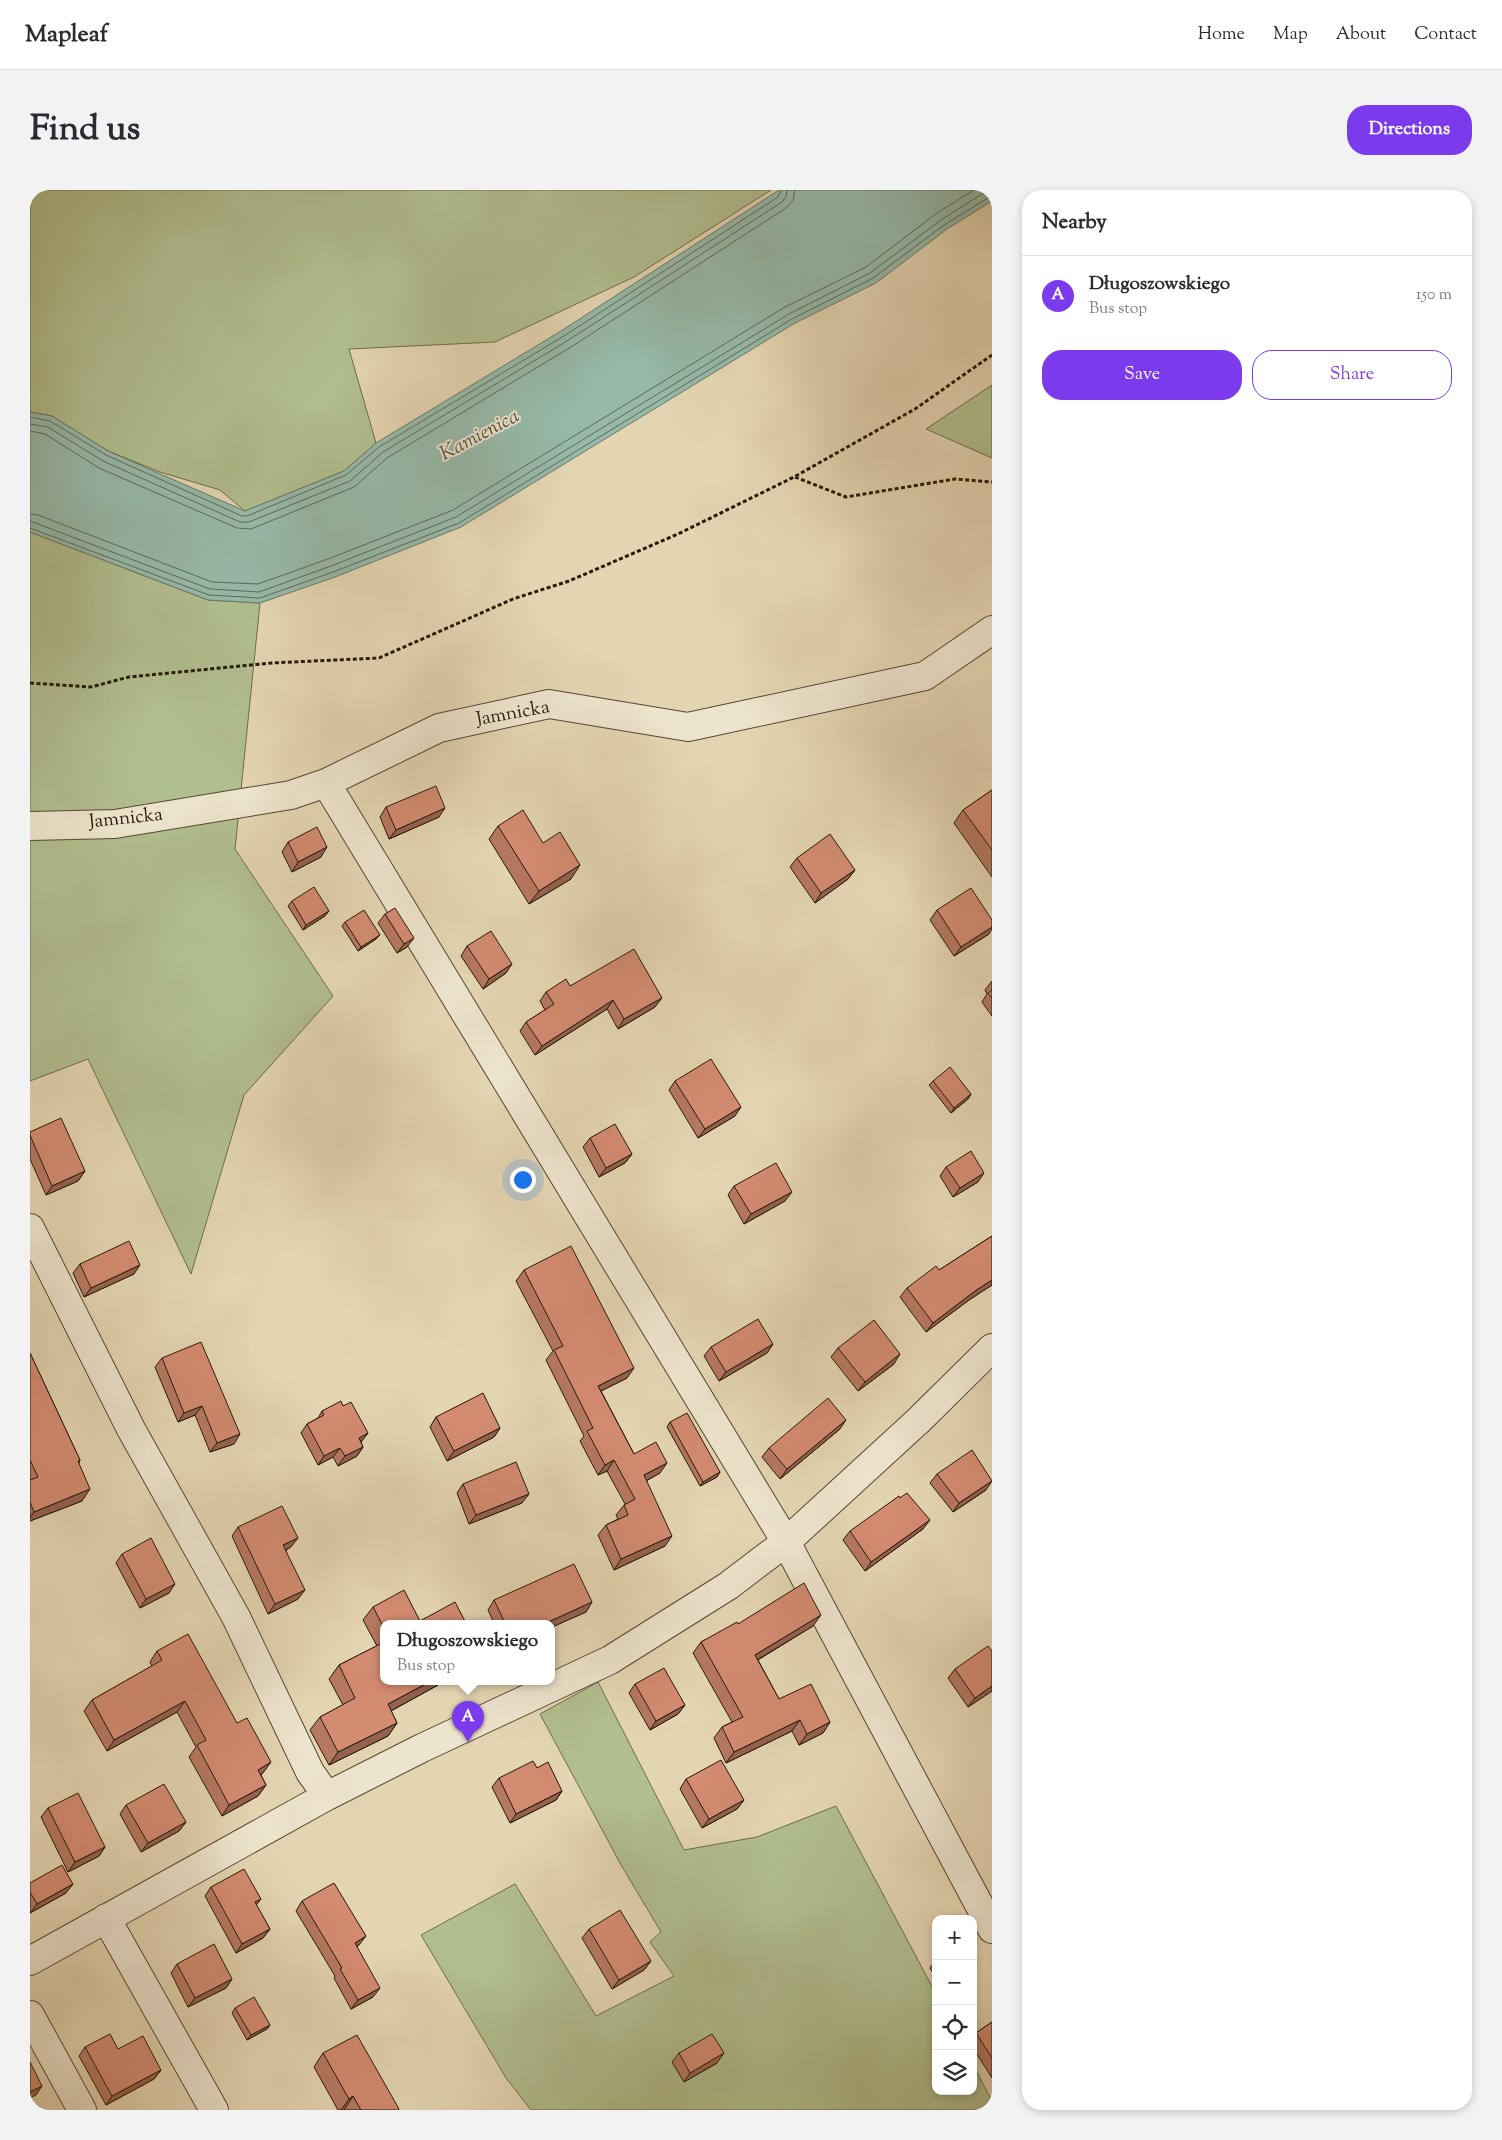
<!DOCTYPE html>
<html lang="en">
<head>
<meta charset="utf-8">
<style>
	body { margin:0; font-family:"Sorts Mill Goudy",serif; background:#f2f2f3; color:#2b2b33 }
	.controls { position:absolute; right:15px; bottom:15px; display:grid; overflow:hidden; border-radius:10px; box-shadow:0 2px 8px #0003 }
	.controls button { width:45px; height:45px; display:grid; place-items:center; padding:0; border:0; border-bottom:1px solid #e1e1e2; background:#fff; color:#2b2b33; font:25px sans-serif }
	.you { position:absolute; left:492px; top:989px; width:18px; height:18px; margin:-12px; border:4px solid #fff; border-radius:50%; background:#1a73e8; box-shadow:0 0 0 8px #1a73e833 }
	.badge { display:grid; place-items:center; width:32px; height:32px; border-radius:50%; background:#7c3aed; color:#fff; font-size:16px; font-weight:700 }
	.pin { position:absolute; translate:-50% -41px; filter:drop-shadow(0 1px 2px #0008) }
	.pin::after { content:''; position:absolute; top:26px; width:18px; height:15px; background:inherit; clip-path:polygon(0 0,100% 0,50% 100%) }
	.popup { position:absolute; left:350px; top:1430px; width:175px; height:65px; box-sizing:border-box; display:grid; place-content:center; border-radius:10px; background:#fff; filter:drop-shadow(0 1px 4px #0005); font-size:16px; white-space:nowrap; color:#7c7c81 }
	.popup b { font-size:19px; color:#2b2b33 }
	.popup::after { content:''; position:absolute; left:50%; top:100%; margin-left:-10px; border:10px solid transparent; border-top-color:#fff }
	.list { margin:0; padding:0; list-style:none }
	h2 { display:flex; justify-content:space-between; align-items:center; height:65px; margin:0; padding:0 20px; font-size:21px }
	h2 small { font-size:16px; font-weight:400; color:#7c7c81 }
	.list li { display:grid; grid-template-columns:32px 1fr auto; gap:15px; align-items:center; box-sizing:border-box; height:80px; padding:0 20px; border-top:1px solid #e1e1e2 }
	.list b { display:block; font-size:19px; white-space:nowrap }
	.list p { margin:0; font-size:16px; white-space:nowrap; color:#7c7c81 }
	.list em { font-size:16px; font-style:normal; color:#7c7c81 }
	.actions { display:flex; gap:10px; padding:15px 20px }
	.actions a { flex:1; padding:11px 0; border:1px solid #7c3aed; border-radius:20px; text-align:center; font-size:18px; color:#7c3aed }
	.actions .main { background:#7c3aed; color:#fff }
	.icon { flex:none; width:28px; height:28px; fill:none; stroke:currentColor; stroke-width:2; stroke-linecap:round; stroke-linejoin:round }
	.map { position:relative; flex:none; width:962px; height:1920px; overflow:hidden; border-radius:20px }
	header { display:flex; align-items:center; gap:30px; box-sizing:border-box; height:70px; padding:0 25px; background:#fff; border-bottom:1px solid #e1e1e2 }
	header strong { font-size:24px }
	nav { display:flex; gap:28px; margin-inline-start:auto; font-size:18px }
	.intro { display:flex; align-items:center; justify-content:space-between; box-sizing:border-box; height:120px; padding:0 30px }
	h1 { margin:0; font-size:35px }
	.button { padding:12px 22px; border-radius:20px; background:#7c3aed; color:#fff; font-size:18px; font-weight:700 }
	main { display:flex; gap:30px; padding:0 30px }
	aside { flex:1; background:#fff; border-radius:20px; box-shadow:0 2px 8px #0003 }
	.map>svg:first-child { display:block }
	.green { fill:#b1be8f; stroke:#6c6b4c }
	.water { fill:#96b9a9; stroke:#6a7969 }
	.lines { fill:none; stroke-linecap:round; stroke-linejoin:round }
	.shore { stroke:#5e685a; stroke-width:1 }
	.minor-casing { stroke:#564734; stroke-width:30 }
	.path { stroke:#27180a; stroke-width:3; stroke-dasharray:4 2.5; stroke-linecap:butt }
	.minor { stroke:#ede4cd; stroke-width:28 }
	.wall { fill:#b57861; stroke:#27180a }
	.shaded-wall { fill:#94614f; stroke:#27180a }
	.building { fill:#d38b71; stroke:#27180a }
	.labels { text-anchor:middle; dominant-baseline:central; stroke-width:4; stroke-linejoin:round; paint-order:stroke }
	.street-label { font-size:19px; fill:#27180a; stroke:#ede4cd }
	.water-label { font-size:20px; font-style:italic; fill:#4e5042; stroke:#ede4cd }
</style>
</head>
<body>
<header>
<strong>Mapleaf</strong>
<nav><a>Home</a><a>Map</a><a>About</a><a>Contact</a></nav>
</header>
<div class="intro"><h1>Find us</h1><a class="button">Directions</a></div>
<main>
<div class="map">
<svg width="962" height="1920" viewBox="0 0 962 1920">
	<rect width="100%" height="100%" fill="#e4d5b2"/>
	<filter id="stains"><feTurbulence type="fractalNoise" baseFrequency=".004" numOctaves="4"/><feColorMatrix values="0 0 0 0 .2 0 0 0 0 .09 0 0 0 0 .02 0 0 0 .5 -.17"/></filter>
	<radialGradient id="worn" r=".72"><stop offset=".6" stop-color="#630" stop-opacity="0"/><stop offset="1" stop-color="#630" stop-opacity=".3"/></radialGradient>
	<!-- green -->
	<path class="green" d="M 0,0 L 741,0 L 604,87 L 465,152 L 319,159 L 346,253 L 314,281 L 215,321 L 190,300 L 130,282 L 78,261 L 22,226 L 0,222 Z
		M 962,195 L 962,268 L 896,239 Z
		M 0,342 L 178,410 L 230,413 L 205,659 L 303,806 L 214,905 L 161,1084 L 58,869 L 0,891 Z
		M 568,1492 L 654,1660 L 727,1647 L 806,1616 L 906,1804 L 906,1901 L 943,1901 L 943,1875 L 962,1911 L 962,1920 L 501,1920 L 476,1888 L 391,1745 L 485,1694 L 566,1826 L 644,1786 L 620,1752 L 631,1742 L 591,1675 L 510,1524 Z"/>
	<!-- water -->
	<path class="water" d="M 749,0 L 962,0 L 962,11 L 917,39 L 846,93 L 765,133 L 431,337 L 305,387 L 230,413 L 178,410 L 0,342 L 0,222 L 22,226 L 78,261 L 215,321 L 314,281 L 346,253 L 531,141 Z"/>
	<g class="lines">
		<!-- shore -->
		<path class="shore" d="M 0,227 L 20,231 L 76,265 L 212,326 L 217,326 L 316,285 L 349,257 L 534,146 L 748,7 L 751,0
			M 0,234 L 18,237 L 73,271 L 210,332 L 219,332 L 320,291 L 353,262 L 537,151 L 752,12 L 756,7 L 757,0
			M 0,241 L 15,244 L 69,278 L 207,338 L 221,339 L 324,297 L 357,268 L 541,157 L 756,18 L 763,10 L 765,0
			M 0,324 L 8,325 L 182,392 L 228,394 L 298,369 L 423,320 L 755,117 L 836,77 L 907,23 L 944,0
			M 0,331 L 180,399 L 229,402 L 301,376 L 426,327 L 759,124 L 840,83 L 911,30 L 955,2 L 962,1
			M 0,338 L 179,405 L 230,408 L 303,382 L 429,333 L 762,129 L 843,88 L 914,35 L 958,8 L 962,7"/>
		<defs>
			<path id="minor" d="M 296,593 L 756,1352 L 962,1739
				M 0,636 L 85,634 L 261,605 L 296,593 L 409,538 L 519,514 L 658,537 L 895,486 L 962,440
				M 0,1038 L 101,1239 L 206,1427 L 280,1582 L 297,1606
				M 76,1728 L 184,1920
				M 0,1771 L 297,1606 L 392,1558 L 580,1470 L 698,1396 L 756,1352 L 888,1231 L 962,1158
				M 0,1825 L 52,1920"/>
		</defs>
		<!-- minor casing -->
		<use href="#minor" class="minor-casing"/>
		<!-- path -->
		<path class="path" d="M 765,287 L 816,307 L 925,289 L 962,292
			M 0,493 L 61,497 L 99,487 L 241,473 L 349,468 L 483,409 L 539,391 L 648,344 L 764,287 L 885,219 L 962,165"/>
		<!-- minor -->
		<use href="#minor" class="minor"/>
	</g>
	<!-- wall -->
	<path class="wall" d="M 962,600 L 962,687 L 924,633 L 933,620 Z
		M 356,617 L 409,627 L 359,649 L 350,627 Z
		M 468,636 L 513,653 L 541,689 L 499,714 L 459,649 Z
		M 258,652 L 291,667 L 262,682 L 252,662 Z
		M 767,668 L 825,680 L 818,689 L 785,713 L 760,677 Z
		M 262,711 L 295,726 L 273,740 L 258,716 Z
		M 907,720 L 959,744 L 924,766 L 900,730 Z
		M 355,724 L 377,757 L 367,763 L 348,733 Z
		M 315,732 L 350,745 L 346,749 L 328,761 L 312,736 Z
		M 437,756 L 476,783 L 453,799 L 431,766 Z
		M 962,791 L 962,826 L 952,812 L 957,804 L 955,800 Z
		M 540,796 L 625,817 L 588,839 L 577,819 L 505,865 L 490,841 L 496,832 L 515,820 L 510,811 L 516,802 Z
		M 645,891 L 705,926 L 668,948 L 639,900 Z
		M 903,891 L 941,904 L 938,909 L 921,923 L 899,895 Z
		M 0,942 L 55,981 L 48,991 L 16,1005 L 0,969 Z
		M 560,948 L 602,964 L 595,973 L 569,987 L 553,957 Z
		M 916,977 L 948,992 L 923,1007 L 910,986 Z
		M 704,996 L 755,1011 L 714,1034 L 698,1005 Z
		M 962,1046 L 962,1095 L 939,1110 L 896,1142 L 870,1107 L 877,1098 L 909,1080 Z
		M 50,1074 L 104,1084 L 54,1107 L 43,1083 Z
		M 494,1080 L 597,1188 L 571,1201 L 604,1264 L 630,1283 L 616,1291 L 635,1356 L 584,1380 L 568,1345 L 576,1335 L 588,1329 L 586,1325 L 595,1314 L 577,1281 L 568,1285 L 550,1251 L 554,1246 L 516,1170 L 523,1161 L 486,1091 Z
		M 743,1154 L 737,1163 L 689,1191 L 674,1166 L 681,1157 Z
		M 808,1158 L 864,1174 L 828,1201 L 801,1167 Z
		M 0,1163 L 50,1270 L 49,1273 L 52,1311 L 0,1331 Z
		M 132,1168 L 204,1254 L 180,1262 L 165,1225 L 148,1232 L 125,1177 Z
		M 313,1216 L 338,1243 L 331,1252 L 333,1257 L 327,1266 L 308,1276 L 303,1267 L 288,1275 L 271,1243 L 277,1234 L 288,1228 L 292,1221 Z
		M 406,1227 L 470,1238 L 464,1247 L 417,1271 L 400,1237 Z
		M 640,1232 L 690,1282 L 687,1287 L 670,1296 L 637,1237 Z
		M 810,1239 L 750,1289 L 732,1267 L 739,1258 Z
		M 907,1284 L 956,1300 L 923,1322 L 900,1293 Z
		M 433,1294 L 492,1313 L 439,1334 L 427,1303 Z
		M 208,1337 L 261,1357 L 256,1360 L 268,1409 L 238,1424 L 202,1346 Z
		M 893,1339 L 835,1381 L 813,1350 L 820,1341 Z
		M 92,1364 L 139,1403 L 110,1418 L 86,1373 Z
		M 464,1410 L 562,1412 L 556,1422 L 522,1437 L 522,1433 L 464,1433 L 458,1420 Z
		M 343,1417 L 390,1431 L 436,1433 L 354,1433 L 354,1491 L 408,1495 L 361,1521 L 367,1533 L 358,1546 L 299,1575 L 280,1540 L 290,1527 L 313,1515 L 299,1489 L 309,1475 L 347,1456 L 333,1430 Z
		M 708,1434 L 783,1436 L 728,1470 L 749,1509 L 800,1532 L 793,1543 L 769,1555 L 762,1541 L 696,1573 L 684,1548 L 692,1537 L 702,1532 L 663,1463 L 671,1452 Z
		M 127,1461 L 233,1583 L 231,1585 L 236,1595 L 228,1606 L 192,1626 L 159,1567 L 166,1557 L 147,1522 L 77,1561 L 54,1521 L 62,1510 L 122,1476 L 120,1472 Z
		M 925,1479 L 962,1501 L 938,1517 L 918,1488 Z
		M 605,1494 L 655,1515 L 648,1524 L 620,1540 L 599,1503 Z
		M 507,1578 L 532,1601 L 526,1610 L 480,1633 L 462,1597 L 469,1588 Z
		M 656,1589 L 714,1610 L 707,1619 L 672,1638 L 650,1599 Z
		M 96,1615 L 156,1632 L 149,1641 L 111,1662 L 90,1624 Z
		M 18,1618 L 75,1657 L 69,1666 L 38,1682 L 11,1627 Z
		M 0,1693 L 36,1703 L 0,1723 Z
		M 181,1697 L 226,1715 L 240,1739 L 233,1748 L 206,1763 L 175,1706 Z
		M 272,1711 L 329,1755 L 327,1757 L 343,1807 L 321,1819 L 304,1788 L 305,1786 L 266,1721 Z
		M 559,1739 L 621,1771 L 614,1780 L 582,1799 L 552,1748 Z
		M 906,1770 L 906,1788 L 900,1778 Z
		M 147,1774 L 202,1789 L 196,1798 L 158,1817 L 141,1783 Z
		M 205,1818 L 240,1835 L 237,1839 L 217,1850 L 202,1823 Z
		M 962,1832 L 962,1888 L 943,1858 L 943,1846 L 946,1843 Z
		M 55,1857 L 88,1859 L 131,1880 L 124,1889 L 76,1915 L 49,1866 Z
		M 293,1863 L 368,1920 L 308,1920 L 284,1877 Z
		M 649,1863 L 687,1873 L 654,1892 L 642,1872 Z"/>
	<!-- shaded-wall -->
	<path class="shaded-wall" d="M 415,618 L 409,627 L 359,649 L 366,640 Z
		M 297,657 L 291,667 L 262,682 L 268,672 Z
		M 550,675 L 541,689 L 499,714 L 509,701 Z
		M 825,680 L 818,689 L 785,713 L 791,703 Z
		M 299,721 L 295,726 L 273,740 L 276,735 Z
		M 962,737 L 962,739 L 959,744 L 924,766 L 931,757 Z
		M 350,745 L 346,749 L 328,761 L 331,757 Z
		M 384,748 L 377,757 L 367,763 L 374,754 Z
		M 482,774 L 476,783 L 453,799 L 459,789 Z
		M 632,808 L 625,817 L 588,839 L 594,829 Z
		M 583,810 L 577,819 L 505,865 L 512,856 Z
		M 941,904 L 938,909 L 921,923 L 924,918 Z
		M 711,917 L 705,926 L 668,948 L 675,939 Z
		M 602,964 L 595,973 L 569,987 L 576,978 Z
		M 55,981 L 48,991 L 16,1005 L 22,996 Z
		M 954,983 L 948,992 L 923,1007 L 930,998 Z
		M 762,1002 L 755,1011 L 714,1034 L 721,1024 Z
		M 110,1075 L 104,1084 L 54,1107 L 61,1098 Z
		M 962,1090 L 962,1095 L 939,1110 L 896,1142 L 903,1133 L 945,1101 Z
		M 743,1154 L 737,1163 L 689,1191 L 696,1182 Z
		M 870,1164 L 864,1174 L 828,1201 L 835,1192 Z
		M 604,1178 L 597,1188 L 561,1206 L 568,1196 Z
		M 172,1216 L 165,1225 L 148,1232 L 154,1223 Z
		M 816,1230 L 810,1239 L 750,1289 L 757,1279 Z
		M 470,1238 L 464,1247 L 417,1271 L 424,1261 Z
		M 338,1243 L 331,1252 L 329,1248 Z
		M 210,1244 L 204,1254 L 180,1262 L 187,1253 Z
		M 333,1257 L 327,1266 L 308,1276 L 315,1266 Z
		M 310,1258 L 303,1267 L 288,1275 L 294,1266 Z
		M 584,1270 L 577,1281 L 568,1285 L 575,1275 Z
		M 637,1273 L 630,1283 L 607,1296 L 614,1285 Z
		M 690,1282 L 687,1287 L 670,1296 L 673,1292 Z
		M 962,1291 L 956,1300 L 923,1322 L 929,1313 Z
		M 60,1299 L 52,1311 L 0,1331 L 0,1327 L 4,1322 Z
		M 499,1304 L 492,1313 L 439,1334 L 446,1325 Z
		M 900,1330 L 893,1339 L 835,1381 L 841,1372 Z
		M 642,1346 L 635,1356 L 584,1380 L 591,1369 Z
		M 268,1348 L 261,1357 L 247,1364 L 253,1355 Z
		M 145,1394 L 139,1403 L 110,1418 L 116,1409 Z
		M 275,1400 L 268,1409 L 238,1424 L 245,1414 Z
		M 562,1412 L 556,1422 L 522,1437 L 522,1433 L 516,1433 Z
		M 791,1425 L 783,1436 L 717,1476 L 725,1465 Z
		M 401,1491 L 411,1491 L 408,1495 L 348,1528 L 358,1514 Z
		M 962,1496 L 962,1501 L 938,1517 L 945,1508 Z
		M 155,1511 L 147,1522 L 77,1561 L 84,1550 Z
		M 655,1515 L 648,1524 L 620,1540 L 626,1531 Z
		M 770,1530 L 762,1541 L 696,1573 L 704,1562 Z
		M 800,1532 L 793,1543 L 769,1555 L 777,1544 Z
		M 367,1533 L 358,1546 L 299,1575 L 308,1562 Z
		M 241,1572 L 233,1583 L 220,1591 L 228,1580 Z
		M 236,1595 L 228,1606 L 192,1626 L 199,1615 Z
		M 532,1601 L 526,1610 L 480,1633 L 486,1624 Z
		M 714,1610 L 707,1619 L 672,1638 L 679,1629 Z
		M 156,1632 L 149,1641 L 111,1662 L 118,1653 Z
		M 75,1657 L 69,1666 L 38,1682 L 45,1672 Z
		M 43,1694 L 36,1703 L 0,1723 L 7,1714 Z
		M 231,1709 L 224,1718 L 225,1712 Z
		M 240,1739 L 233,1748 L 206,1763 L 212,1754 Z
		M 336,1746 L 329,1755 L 318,1762 L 325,1753 Z
		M 621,1771 L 614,1780 L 582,1799 L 589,1790 Z
		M 202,1789 L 196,1798 L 158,1817 L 165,1808 Z
		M 350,1798 L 343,1807 L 321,1819 L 328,1810 Z
		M 240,1835 L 237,1839 L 217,1850 L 221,1845 Z
		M 694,1863 L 687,1873 L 654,1892 L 660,1883 Z
		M 131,1880 L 124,1889 L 76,1915 L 82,1906 Z
		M 12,1896 L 6,1905 L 0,1908 L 0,1902 Z
		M 323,1906 L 314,1920 L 311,1920 L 319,1909 Z"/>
	<!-- building -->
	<path class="building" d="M 406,596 L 415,618 L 366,640 L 356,617 Z
		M 962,600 L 962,660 L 933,620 Z
		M 493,620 L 513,653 L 530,642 L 550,675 L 509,701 L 468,636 Z
		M 287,637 L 297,657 L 268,672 L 258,652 Z
		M 800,644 L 825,680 L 791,703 L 767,668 Z
		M 284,697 L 299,721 L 276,735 L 262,711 Z
		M 941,698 L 962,730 L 962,737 L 931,757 L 907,720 Z
		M 365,718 L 384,748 L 374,754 L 355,724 Z
		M 334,720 L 350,745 L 331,757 L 315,732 Z
		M 461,741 L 482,774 L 459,789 L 437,756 Z
		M 604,759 L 632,808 L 594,829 L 583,810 L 512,856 L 496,832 L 524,814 L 516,802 L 536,789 L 540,796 Z
		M 962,800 L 962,808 L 958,803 Z
		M 681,869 L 711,917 L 675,939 L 645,891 Z
		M 920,877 L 941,904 L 924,918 L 903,891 Z
		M 31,928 L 55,981 L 22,996 L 0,945 L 0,942 Z
		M 585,934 L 602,964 L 576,978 L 560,948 Z
		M 941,961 L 954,983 L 930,998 L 916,977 Z
		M 746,973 L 762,1002 L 721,1024 L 704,996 Z
		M 962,1046 L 962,1090 L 945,1101 L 903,1133 L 877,1098 L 906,1076 L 909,1080 Z
		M 99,1051 L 110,1075 L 61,1098 L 50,1074 Z
		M 541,1056 L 604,1178 L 568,1196 L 604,1264 L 626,1252 L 637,1273 L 614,1285 L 642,1346 L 591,1369 L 576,1335 L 598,1325 L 594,1315 L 605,1309 L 584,1270 L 575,1275 L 557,1241 L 563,1238 L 524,1160 L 533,1156 L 494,1080 Z
		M 728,1129 L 743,1154 L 696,1182 L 681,1157 Z
		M 844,1130 L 870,1164 L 835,1192 L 808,1158 Z
		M 171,1152 L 210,1244 L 187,1253 L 172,1216 L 154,1223 L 132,1168 Z
		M 0,1163 L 50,1270 L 48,1271 L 60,1299 L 4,1322 L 0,1312 L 0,1290 L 8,1287 L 0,1270 Z
		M 453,1203 L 470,1238 L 424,1261 L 406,1227 Z
		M 798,1208 L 816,1230 L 757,1279 L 739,1258 Z
		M 311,1211 L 313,1216 L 321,1212 L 338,1243 L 329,1248 L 333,1257 L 315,1266 L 310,1258 L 294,1266 L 277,1234 L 294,1225 L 292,1221 Z
		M 657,1223 L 690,1282 L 673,1292 L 640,1232 Z
		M 942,1260 L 962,1291 L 929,1313 L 907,1284 Z
		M 486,1272 L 499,1304 L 446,1325 L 433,1294 Z
		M 877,1303 L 900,1330 L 841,1372 L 820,1341 L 869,1306 L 870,1308 Z
		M 252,1316 L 268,1348 L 253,1355 L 275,1400 L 245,1414 L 208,1337 Z
		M 121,1348 L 145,1394 L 116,1409 L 92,1364 Z
		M 544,1374 L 562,1412 L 516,1433 L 475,1433 L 464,1410 Z
		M 774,1393 L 791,1425 L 725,1465 L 749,1509 L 781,1494 L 800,1532 L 777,1544 L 770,1530 L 704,1562 L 692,1537 L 713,1527 L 671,1452 L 707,1432 L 708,1434 Z
		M 374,1400 L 390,1431 L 425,1412 L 436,1433 L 354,1433 L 354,1438 L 343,1417 Z
		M 158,1444 L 207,1533 L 217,1528 L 241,1572 L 228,1580 L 236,1595 L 199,1615 L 167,1555 L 176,1550 L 155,1511 L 84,1550 L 62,1510 L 132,1470 L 127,1461 Z
		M 354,1452 L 354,1491 L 401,1491 L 358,1514 L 367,1533 L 308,1562 L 290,1527 L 325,1508 L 309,1475 Z
		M 958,1456 L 962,1461 L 962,1496 L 945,1508 L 925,1479 Z
		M 634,1478 L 655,1515 L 626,1531 L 605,1494 Z
		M 691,1570 L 714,1610 L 679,1629 L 656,1589 Z
		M 503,1571 L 507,1578 L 518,1572 L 532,1601 L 486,1624 L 469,1588 Z
		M 134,1594 L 156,1632 L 118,1653 L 96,1615 Z
		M 48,1603 L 75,1657 L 45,1672 L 18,1618 Z
		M 32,1675 L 43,1694 L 7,1714 L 0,1702 L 0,1693 Z
		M 214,1679 L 231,1709 L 225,1712 L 240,1739 L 212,1754 L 181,1697 Z
		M 304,1693 L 336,1746 L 325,1753 L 350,1798 L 328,1810 L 310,1779 L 312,1778 L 272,1711 Z
		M 590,1720 L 621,1771 L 589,1790 L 559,1739 Z
		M 184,1754 L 202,1789 L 165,1808 L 147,1774 Z
		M 943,1768 L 947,1775 L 943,1777 Z
		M 224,1807 L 240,1835 L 221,1845 L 205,1818 Z
		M 962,1832 L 962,1868 L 946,1843 Z
		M 80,1844 L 88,1859 L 113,1846 L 131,1880 L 82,1906 L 55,1857 Z
		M 682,1844 L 694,1863 L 660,1883 L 649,1863 Z
		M 327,1845 L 369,1919 L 368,1920 L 331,1920 L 323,1906 L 319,1909 L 293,1863 Z
		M 0,1872 L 12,1896 L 0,1902 Z
		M 0,1911 L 4,1920 L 0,1920 Z"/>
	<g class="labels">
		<!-- street labels -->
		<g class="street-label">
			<text transform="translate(483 524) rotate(-10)">Jamnicka</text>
			<text transform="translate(96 629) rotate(-6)">Jamnicka</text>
		</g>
		<!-- water labels -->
		<g class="water-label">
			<text transform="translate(450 246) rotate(-28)">Kamienica</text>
		</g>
	</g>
	<rect width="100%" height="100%" filter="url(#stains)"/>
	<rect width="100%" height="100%" fill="url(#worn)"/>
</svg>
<div class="controls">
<button>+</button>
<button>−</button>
<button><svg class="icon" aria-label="locate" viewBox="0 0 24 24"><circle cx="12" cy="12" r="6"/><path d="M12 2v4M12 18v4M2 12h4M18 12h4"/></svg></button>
<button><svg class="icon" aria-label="layers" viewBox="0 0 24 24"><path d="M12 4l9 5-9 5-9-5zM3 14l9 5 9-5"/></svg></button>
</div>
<div class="you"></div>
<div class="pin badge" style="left:438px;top:1552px">A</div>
<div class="popup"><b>Długoszowskiego</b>Bus stop</div>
</div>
<aside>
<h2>Nearby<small></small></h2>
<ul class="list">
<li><span class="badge">A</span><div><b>Długoszowskiego</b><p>Bus stop</p></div><em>150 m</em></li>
</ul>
<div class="actions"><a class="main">Save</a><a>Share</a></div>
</aside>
</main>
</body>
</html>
